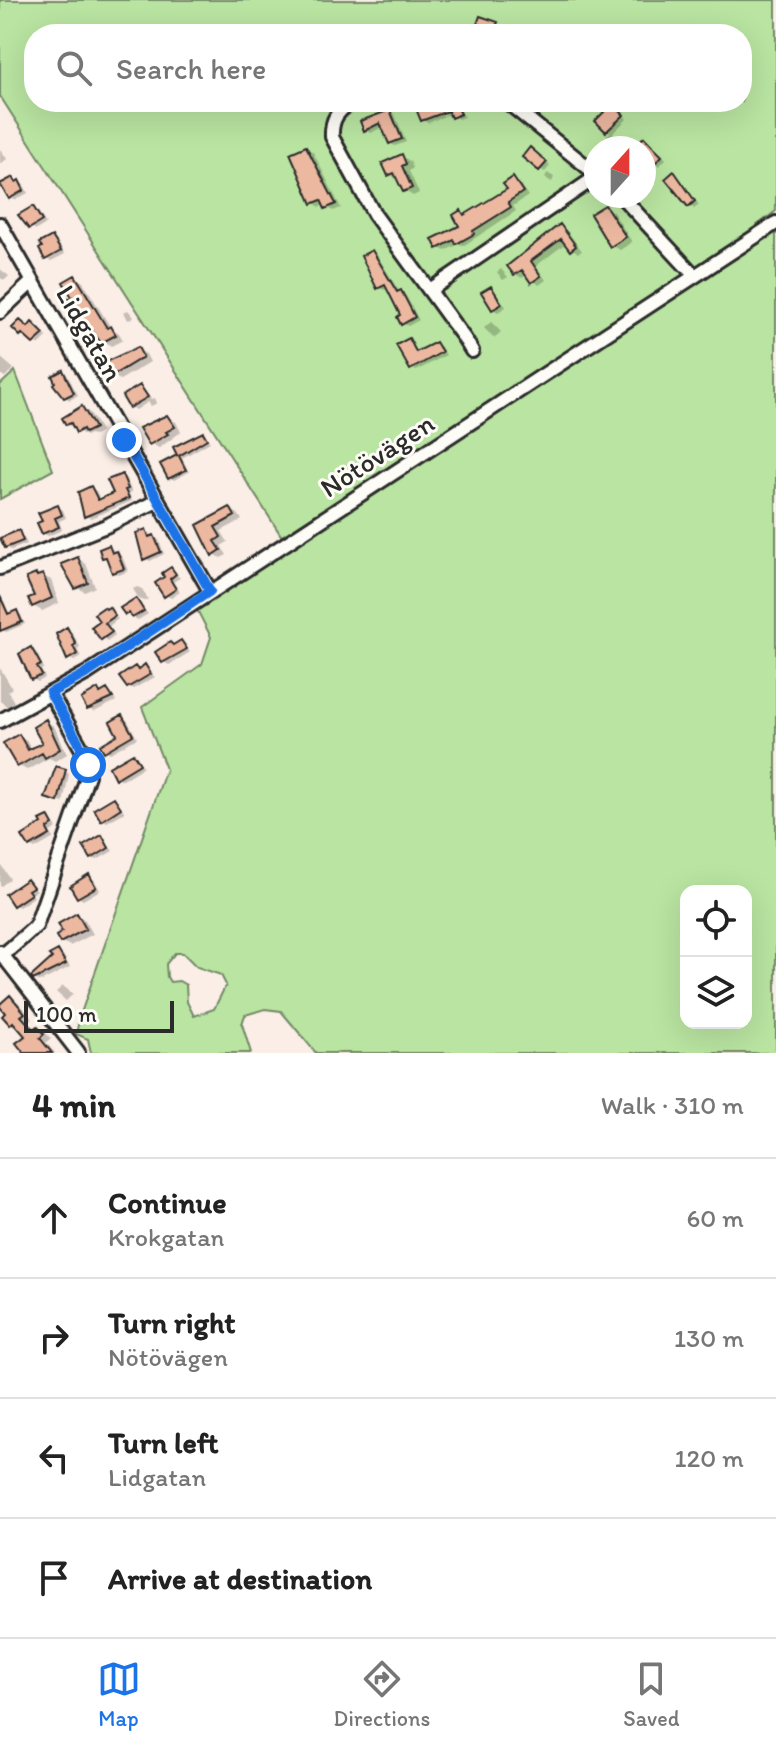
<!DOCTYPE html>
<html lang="en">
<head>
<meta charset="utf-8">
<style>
	body { margin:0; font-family:Itim,sans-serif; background:#f2f2f2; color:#222 }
	.controls { position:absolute; right:24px; bottom:24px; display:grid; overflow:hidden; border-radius:16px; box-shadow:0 8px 32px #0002 }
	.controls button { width:72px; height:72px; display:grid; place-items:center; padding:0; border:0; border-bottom:2px solid #e0e0e0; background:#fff; color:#222; font:40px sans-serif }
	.compass { position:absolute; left:584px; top:136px; width:72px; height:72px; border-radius:50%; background:#fff; box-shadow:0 8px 32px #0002; rotate:21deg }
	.scale { position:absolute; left:24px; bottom:20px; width:150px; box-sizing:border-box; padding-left:8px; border:4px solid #2b2b2b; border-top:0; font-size:22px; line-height:28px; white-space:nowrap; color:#2b2b2b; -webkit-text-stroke:6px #fdfcf7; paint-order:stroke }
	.stop { position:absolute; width:24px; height:24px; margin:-18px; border:6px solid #1a73e8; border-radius:50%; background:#fff }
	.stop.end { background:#1a73e8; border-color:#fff; box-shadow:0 2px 8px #0008 }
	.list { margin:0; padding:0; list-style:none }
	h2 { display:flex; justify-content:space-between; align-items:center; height:104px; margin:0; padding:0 32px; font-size:34px }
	h2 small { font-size:26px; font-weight:400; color:#767676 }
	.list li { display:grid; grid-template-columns:52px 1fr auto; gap:24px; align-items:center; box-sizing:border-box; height:120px; padding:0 32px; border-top:2px solid #e0e0e0 }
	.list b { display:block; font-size:30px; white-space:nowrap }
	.list p { margin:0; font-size:26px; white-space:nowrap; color:#767676 }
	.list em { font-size:26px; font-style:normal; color:#767676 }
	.icon { flex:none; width:44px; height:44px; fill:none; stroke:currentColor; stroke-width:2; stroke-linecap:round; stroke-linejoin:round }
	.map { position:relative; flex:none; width:776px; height:1053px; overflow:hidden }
	.search { position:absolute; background:#fff; box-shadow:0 8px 32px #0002; left:24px; right:24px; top:24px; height:88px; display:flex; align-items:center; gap:20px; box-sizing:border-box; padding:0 28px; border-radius:32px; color:#767676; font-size:30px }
	.sheet { height:584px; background:#fff }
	nav { display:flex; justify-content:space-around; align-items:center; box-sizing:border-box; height:112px; border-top:2px solid #e0e0e0; background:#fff; font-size:22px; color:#767676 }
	nav a { display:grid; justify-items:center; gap:4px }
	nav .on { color:#1a73e8 }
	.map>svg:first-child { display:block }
	.green { fill:#b9e4a1; stroke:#728866; stroke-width:2; fill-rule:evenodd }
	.shadow { fill:#0003 }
	.building { fill:#edb8a0; stroke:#2b2b2b; stroke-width:2 }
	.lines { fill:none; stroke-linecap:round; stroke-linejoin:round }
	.street-casing { stroke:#2b2b2b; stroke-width:18 }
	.street { stroke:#fdfcf7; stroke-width:12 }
	.route { stroke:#1a73e8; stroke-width:10 }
	.labels { text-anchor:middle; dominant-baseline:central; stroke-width:6; stroke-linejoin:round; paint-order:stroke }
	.street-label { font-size:28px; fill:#2b2b2b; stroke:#fdfcf7 }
</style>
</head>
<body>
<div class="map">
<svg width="776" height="1053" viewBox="0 0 776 1053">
	<rect width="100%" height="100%" fill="#faeee6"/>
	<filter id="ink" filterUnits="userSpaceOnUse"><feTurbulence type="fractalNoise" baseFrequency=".0125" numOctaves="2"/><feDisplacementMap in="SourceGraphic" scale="16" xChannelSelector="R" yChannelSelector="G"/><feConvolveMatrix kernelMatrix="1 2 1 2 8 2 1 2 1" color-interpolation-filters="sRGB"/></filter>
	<g filter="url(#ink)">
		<!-- green -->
		<path class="green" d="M 0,0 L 776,0 L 776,211 L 694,273 L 578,345 L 284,540 L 0,96 ZM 34,34 L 742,34 L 742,102 L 34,102 ZM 596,148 L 644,148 L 644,196 L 596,196 Z
			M 776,230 L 776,1053 L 316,1053 L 281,1011 L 265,1009 L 245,1015 L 242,1024 L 251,1053 L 91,1053 L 88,1039 L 76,1034 L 80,1016 L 166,769 L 142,707 L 202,664 L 211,637 L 192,600 L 298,537 ZM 686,891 L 746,891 L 746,1023 L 686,1023 ZM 175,953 L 183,953 L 197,967 L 221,975 L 226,985 L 214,1009 L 194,1016 L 187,1002 L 186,985 L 179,981 L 170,982 L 167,977 L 166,964 Z
			M 15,371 L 53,470 L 0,499 L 0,385 Z"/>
		<!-- shadow -->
		<path class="shadow" d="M 436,22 L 442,25 L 444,34 L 427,34 L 424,24 Z
			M 497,24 L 502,27 L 499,34 L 483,34 Z
			M 430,102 L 437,102 L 443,116 L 446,114 L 442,102 L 444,106 L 454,102 L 459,105 L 464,117 L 458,119 L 452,113 L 428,123 L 423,120 Z
			M 580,102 L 599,102 L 591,110 Z
			M 607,102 L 613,104 L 627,119 L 613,133 L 618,138 L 613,143 L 606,136 L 610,132 L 598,121 L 607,112 Z
			M 390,112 L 395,115 L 406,142 L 395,146 L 390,143 L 384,126 L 371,133 L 366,130 Z
			M 649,142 L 666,159 L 659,166 L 644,153 L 644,148 L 639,148 Z
			M 306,148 L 313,152 L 341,208 L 333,211 L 325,205 L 320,207 L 314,203 Z
			M 0,149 L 7,159 L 0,164 Z
			M 535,153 L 550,166 L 545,172 L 540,169 Z
			M 402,157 L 410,161 L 413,168 L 409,171 L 419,193 L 413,196 L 405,191 L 398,179 L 390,174 Z
			M 645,168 L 655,176 L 646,184 L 644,182 Z
			M 547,173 L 554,177 L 552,182 L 545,178 Z
			M 674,174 L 679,177 L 699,205 L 694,209 L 667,180 Z
			M 13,179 L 24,185 L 28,193 L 15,200 L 10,198 Z
			M 513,179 L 519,183 L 528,196 L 513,206 L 516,211 L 463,246 L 459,244 L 445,251 L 439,248 L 462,227 L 461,212 L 467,215 L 510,189 Z
			M 605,207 L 613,212 L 632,242 L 620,250 L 612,245 Z
			M 33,208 L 38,211 L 46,224 L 36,230 L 31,227 Z
			M 560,227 L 567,231 L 582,251 L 578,253 L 566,243 L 536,266 L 546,280 L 539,285 L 527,274 L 522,278 L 515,274 Z
			M 52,238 L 57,241 L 65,254 L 51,261 L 46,259 Z
			M 372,252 L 377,255 L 400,293 L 406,296 L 419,320 L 408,326 L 403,323 L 403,316 L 389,288 L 384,290 L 379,287 Z
			M 0,269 L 9,276 L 5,280 L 0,278 Z
			M 501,269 L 508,277 L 503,280 L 497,272 Z
			M 75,277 L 83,282 L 111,328 L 119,333 L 123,340 L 111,346 L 88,329 L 74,298 Z
			M 491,289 L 496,292 L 506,307 L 498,312 L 493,309 Z
			M 128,310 L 134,317 L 128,320 L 124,312 Z
			M 491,322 L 501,332 L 494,338 L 484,328 Z
			M 15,328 L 37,328 L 47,337 L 39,345 Z
			M 409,340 L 419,353 L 436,344 L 441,347 L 446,355 L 416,371 L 412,368 Z
			M 138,350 L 146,354 L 150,362 L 120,380 L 112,375 Z
			M 0,357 L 14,369 L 5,377 L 0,374 Z
			M 63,372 L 67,375 L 78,395 L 70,400 L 65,397 Z
			M 140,387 L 151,399 L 155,398 L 157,403 L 151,406 L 148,402 L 136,410 L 131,407 Z
			M 82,408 L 90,413 L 102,432 L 95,436 L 90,434 L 86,436 L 67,424 Z
			M 167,417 L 176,422 L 181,432 L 159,448 L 150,443 Z
			M 203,434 L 210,442 L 182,458 L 189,472 L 174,480 L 170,477 L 163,464 L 180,456 L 175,448 Z
			M 121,476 L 126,479 L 132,492 L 129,493 L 132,501 L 91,518 L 86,516 L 91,488 L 96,491 L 101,501 L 116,494 Z
			M 58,507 L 63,510 L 66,518 L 59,521 L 62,530 L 48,536 L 43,533 Z
			M 230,509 L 238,514 L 242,520 L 221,531 L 228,542 L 221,546 L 227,555 L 221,558 L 214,554 L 199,526 Z
			M 146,532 L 159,540 L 164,554 L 150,561 L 145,558 Z
			M 18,533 L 23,536 L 27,544 L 11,550 L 6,547 Z
			M 109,547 L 122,556 L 128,571 L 119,575 L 114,572 L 109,560 L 104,557 Z
			M 78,559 L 86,564 L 95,587 L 85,592 L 77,587 Z
			M 171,569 L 180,578 L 173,582 L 180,592 L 171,598 L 166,595 L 167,578 Z
			M 43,576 L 51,580 L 59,603 L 42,611 L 33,606 L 39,577 Z
			M 137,587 L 142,589 L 148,599 L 144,601 L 139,599 L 133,589 Z
			M 0,599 L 4,601 L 10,615 L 17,612 L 21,615 L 25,624 L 6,632 L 2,629 L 0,624 Z
			M 136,600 L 148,614 L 138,620 L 126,614 Z
			M 109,610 L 118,619 L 109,626 L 115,635 L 107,641 L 94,627 Z
			M 67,630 L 72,632 L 80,647 L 77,649 L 81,657 L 74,661 L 69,658 Z
			M 181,643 L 190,652 L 169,665 L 164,662 Z
			M 31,650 L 36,652 L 44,668 L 41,670 L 45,678 L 38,682 L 33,679 Z
			M 145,667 L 155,677 L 133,689 L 128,686 L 135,668 L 139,671 Z
			M 0,668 L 12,688 L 8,691 L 15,704 L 9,708 L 0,701 Z
			M 107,691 L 116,701 L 94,712 L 89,709 L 98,692 L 102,694 Z
			M 122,717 L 127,720 L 137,738 L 110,753 L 105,750 L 120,735 Z
			M 46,722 L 54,726 L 67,754 L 55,761 L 49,758 L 27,770 L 19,766 L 19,737 L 27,741 L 32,750 L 44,744 Z
			M 133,755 L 143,767 L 122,780 L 117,777 Z
			M 65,771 L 69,774 L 63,803 L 52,799 Z
			M 114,800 L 125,812 L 107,822 L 102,819 Z
			M 48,818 L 57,828 L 50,832 L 54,838 L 35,849 L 30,846 Z
			M 102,837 L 113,851 L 97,860 L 92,858 Z
			M 0,863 L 10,879 L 1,886 L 0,886 Z
			M 89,877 L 94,880 L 100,890 L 83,900 L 78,897 Z
			M 27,881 L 37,890 L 32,894 L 34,897 L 19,907 L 14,904 Z
			M 77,915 L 85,920 L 93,934 L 70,946 L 62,942 Z
			M 58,952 L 63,955 L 70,967 L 40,982 L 35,979 Z
			M 63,986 L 73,994 L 66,1001 L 56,992 Z
			M 10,997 L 18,1002 L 32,1018 L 28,1022 L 35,1030 L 38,1028 L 46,1033 L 51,1039 L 46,1043 L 55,1053 L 27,1053 L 28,1036 L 11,1024 Z"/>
		<!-- building -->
		<path class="building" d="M 480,16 L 498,22 L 493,34 L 481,34 L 482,29 L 476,27 Z
			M 425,102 L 440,102 L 441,106 L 455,102 L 461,114 L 451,118 L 448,111 L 421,121 L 415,106 Z
			M 595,102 L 611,102 L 624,115 L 606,132 L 595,121 L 604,112 Z
			M 390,110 L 402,139 L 389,144 L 380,123 L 364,131 L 360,121 Z
			M 644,137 L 662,156 L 653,165 L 644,156 L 644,148 L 632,148 Z
			M 306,146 L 336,204 L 325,209 L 321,200 L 312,204 L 290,153 Z
			M 530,147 L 547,162 L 539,171 L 522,157 Z
			M 402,154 L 406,164 L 402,166 L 412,188 L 403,192 L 394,173 L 388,176 L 382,163 Z
			M 674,171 L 695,201 L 688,207 L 665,179 Z
			M 13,177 L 16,182 L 19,180 L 24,190 L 9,199 L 0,184 Z
			M 513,177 L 523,192 L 508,202 L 511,207 L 473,231 L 474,234 L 456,244 L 454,240 L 437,249 L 432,239 L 459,226 L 453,215 L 461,210 L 464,215 L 507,189 L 503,184 Z
			M 605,205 L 626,237 L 610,247 L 590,214 Z
			M 33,206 L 42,221 L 29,229 L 18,215 Z
			M 560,224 L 576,246 L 570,251 L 561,239 L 531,261 L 541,276 L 531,283 L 522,270 L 514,275 L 507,266 Z
			M 52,236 L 61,251 L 45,260 L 39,249 L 42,247 L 39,243 Z
			M 372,250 L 397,292 L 401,290 L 415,317 L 401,325 L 397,317 L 400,315 L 385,285 L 377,289 L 361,256 Z
			M 75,275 L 107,328 L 111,326 L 116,335 L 101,343 L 91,329 L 87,331 L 68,299 L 72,297 L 63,282 Z
			M 491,286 L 502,304 L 492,310 L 481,292 Z
			M 20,320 L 28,327 L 32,322 L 44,334 L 33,344 L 22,334 L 20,336 L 12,328 Z
			M 409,338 L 416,352 L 436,342 L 442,352 L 410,370 L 396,345 Z
			M 138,347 L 143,357 L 110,377 L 103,363 Z
			M 63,370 L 74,393 L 64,398 L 53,384 L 55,382 L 52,376 Z
			M 140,385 L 148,397 L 129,408 L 122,396 Z
			M 82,406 L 95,428 L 85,433 L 83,429 L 76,433 L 71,423 L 66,425 L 62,418 Z
			M 167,415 L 175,427 L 166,432 L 168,434 L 149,445 L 139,428 Z
			M 203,432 L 207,439 L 179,456 L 186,470 L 168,479 L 160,464 L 177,455 L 173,447 Z
			M 122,474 L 128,489 L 125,490 L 129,498 L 84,517 L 78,492 L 91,486 L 98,500 L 113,493 L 107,480 Z
			M 58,505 L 62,515 L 55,518 L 59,527 L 42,534 L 37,523 L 42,521 L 38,513 Z
			M 230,507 L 235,516 L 215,527 L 221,537 L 215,541 L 221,550 L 212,556 L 197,525 Z
			M 146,529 L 149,537 L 154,535 L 161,552 L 143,560 L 136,533 Z
			M 19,530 L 23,541 L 5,548 L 0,538 Z
			M 109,545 L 112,553 L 117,551 L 124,569 L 112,573 L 106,557 L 102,558 L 99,549 Z
			M 78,557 L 88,583 L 75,589 L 61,564 Z
			M 171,567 L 176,574 L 170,579 L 176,589 L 164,597 L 155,583 L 164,577 L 162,573 Z
			M 36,574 L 37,576 L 43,574 L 52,598 L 32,607 L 28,598 L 34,596 L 26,578 Z
			M 0,596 L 8,614 L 17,610 L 22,622 L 0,631 Z
			M 136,598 L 144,611 L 132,618 L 129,613 L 125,615 L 120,608 Z
			M 104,607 L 106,609 L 109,607 L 115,616 L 105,623 L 112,632 L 101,640 L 91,627 L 99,621 L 94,614 Z
			M 67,627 L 76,644 L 73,646 L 77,654 L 67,660 L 56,634 Z
			M 181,640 L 187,649 L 162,663 L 155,652 L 170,642 L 173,645 Z
			M 31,647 L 41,665 L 37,667 L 42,675 L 31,680 L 19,654 Z
			M 145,664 L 151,674 L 127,688 L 119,677 L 135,666 L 138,670 Z
			M 98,689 L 100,693 L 107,689 L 113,698 L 87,710 L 81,699 Z
			M 122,715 L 133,735 L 104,752 L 100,745 L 117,735 L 110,722 Z
			M 46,719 L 60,749 L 45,758 L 42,753 L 17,767 L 3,743 L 19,734 L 28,750 L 42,743 L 33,727 Z
			M 133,753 L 140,764 L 115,779 L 109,767 Z
			M 56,766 L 66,769 L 58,802 L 45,798 Z
			M 114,797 L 121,808 L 101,821 L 94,809 Z
			M 48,816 L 53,825 L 47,829 L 50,835 L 29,847 L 22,836 L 42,823 L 40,820 Z
			M 102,835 L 109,848 L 91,859 L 83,846 Z
			M 89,874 L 96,887 L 77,898 L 70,886 Z
			M 27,879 L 33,887 L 28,890 L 31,894 L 13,906 L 5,894 Z
			M 77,913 L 86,929 L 60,943 L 56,936 L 62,932 L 58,924 Z
			M 58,950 L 66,964 L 33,980 L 31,977 L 52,958 L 49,955 Z
			M 10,995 L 25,1013 L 21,1016 L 33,1029 L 37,1026 L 44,1034 L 40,1038 L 52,1053 L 24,1053 L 16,1043 L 25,1036 L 13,1022 L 10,1025 L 2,1016 L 5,1013 L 0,1007 L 0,1004 Z"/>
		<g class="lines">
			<defs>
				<path id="street" d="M 354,102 C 338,109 331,119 332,137 L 374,214 L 464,338 L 472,351
					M 507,102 L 596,174
					M 621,196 L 695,276
					M 0,224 L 210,591
					M 430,290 L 596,177
					M 0,312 L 32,282
					M 0,568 L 106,526 L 157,501
					M 0,721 L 89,672 L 776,223
					M 0,952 L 78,1052
					M 3,955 L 36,926 L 88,775 L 87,758 L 50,693"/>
			</defs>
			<!-- street casing -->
			<use href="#street" class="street-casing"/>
			<!-- street -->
			<use href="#street" class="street"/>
		</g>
	</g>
	<g class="lines" filter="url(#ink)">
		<!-- route -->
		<path class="route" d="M 88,765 L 78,741 L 50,693 L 89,672 L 210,591 L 124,440"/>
	</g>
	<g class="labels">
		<!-- street labels -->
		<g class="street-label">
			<text transform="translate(90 333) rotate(60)">Lidgatan</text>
			<text transform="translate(377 455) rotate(-33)">Nötövägen</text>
		</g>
	</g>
</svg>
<div class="controls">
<button><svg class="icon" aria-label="locate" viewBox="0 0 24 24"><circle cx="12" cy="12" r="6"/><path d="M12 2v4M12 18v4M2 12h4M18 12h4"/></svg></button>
<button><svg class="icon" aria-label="layers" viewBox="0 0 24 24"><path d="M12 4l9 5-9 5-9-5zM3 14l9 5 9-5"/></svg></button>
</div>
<svg class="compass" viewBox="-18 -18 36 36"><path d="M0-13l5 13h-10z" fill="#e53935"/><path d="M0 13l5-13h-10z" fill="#767676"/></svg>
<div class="scale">100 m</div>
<div class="stop" style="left:88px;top:765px"></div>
<div class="stop end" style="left:124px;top:440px"></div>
<div class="search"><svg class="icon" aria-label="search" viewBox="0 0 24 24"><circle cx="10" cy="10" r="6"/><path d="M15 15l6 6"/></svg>Search here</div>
</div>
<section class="sheet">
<h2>4 min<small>Walk · 310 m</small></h2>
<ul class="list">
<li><svg class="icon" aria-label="ahead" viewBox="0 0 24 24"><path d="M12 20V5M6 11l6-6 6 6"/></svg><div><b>Continue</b><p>Krokgatan</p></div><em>60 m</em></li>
<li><svg class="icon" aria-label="right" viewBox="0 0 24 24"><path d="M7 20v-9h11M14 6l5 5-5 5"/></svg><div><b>Turn right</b><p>Nötövägen</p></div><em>130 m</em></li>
<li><svg class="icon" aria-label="left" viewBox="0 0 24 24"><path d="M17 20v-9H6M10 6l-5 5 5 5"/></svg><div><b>Turn left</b><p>Lidgatan</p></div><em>120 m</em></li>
<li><svg class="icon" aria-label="arrive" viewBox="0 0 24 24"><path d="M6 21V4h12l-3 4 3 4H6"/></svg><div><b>Arrive at destination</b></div></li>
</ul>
</section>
<nav>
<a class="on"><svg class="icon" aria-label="map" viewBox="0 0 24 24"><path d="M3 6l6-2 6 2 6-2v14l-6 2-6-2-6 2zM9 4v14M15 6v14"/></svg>Map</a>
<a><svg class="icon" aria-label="directions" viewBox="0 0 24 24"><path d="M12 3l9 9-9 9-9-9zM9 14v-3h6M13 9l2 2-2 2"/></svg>Directions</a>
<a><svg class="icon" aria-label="saved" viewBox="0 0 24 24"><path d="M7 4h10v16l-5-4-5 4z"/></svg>Saved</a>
</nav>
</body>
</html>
